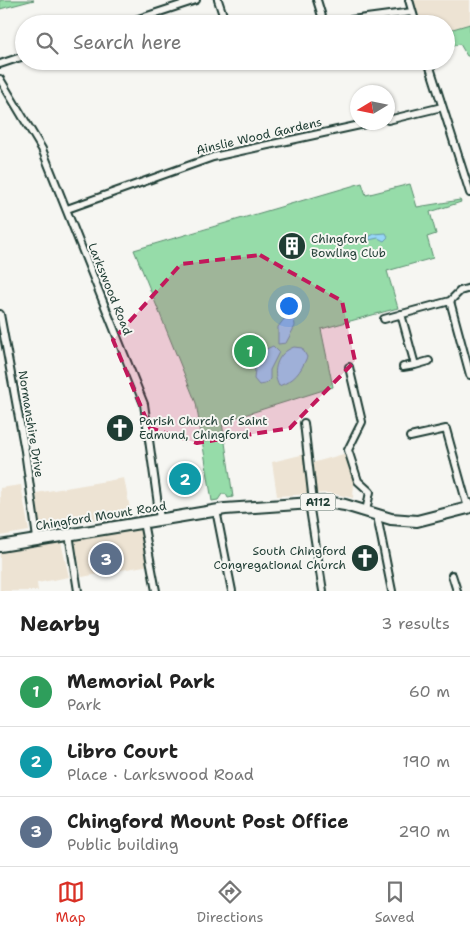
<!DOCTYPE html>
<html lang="en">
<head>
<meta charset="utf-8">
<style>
	body { margin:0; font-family:"Shantell Sans",sans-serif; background:#f2f2f2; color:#222 }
	.compass { position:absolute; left:350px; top:85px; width:45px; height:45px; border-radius:50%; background:#fff; box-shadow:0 1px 4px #0004; rotate:260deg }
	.you { position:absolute; left:288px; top:305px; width:18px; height:18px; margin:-12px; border:4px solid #fff; border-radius:50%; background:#1a73e8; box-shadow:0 0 0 8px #1a73e833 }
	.badge { display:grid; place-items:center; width:32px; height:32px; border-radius:50%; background:#d93025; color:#fff; font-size:16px; font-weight:700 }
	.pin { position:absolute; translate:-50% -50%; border:2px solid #fff; box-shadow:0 1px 5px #0006 }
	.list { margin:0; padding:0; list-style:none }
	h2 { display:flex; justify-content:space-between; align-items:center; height:65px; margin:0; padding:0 20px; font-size:21px }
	h2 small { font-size:16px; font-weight:400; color:#767676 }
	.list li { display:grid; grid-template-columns:32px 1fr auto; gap:15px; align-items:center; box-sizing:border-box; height:70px; padding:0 20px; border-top:1px solid #e0e0e0 }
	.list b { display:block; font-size:19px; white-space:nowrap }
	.list p { margin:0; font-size:16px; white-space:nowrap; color:#767676 }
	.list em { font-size:16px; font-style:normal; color:#767676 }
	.icon { flex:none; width:28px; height:28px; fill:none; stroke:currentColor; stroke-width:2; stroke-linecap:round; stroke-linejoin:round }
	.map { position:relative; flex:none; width:470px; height:591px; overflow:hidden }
	.search { position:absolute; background:#fff; box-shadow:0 1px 4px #0004; left:15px; right:15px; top:15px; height:55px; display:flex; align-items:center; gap:12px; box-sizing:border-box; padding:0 18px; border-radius:28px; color:#767676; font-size:19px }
	.sheet { height:275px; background:#fff }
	nav { display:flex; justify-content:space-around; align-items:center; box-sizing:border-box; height:70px; border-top:1px solid #e0e0e0; background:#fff; font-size:14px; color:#767676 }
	nav a { display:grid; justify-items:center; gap:2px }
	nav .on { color:#d93025 }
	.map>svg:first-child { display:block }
	.built { fill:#ede3d3 }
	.green { fill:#96dca9; stroke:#5a8c6e }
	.water { fill:#97d6f8; stroke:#6799aa }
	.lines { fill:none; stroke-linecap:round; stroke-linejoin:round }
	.minor-casing { stroke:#1f3d34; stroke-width:10 }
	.primary-casing { stroke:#1f3d34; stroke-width:14 }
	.minor { stroke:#f6f6f2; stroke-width:6 }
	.primary { stroke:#f6f6f2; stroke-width:10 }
	.marked { fill:#c2185b; fill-opacity:0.2; stroke:#c2185b; stroke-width:4; stroke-dasharray:10 6; stroke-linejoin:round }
	.labels { text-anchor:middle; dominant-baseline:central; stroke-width:4; stroke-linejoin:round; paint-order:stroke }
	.shield { fill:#f6f6f2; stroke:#60746d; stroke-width:1 }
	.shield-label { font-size:11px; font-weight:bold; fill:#1f3d34 }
	.street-label { font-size:12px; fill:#1f3d34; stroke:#f6f6f2 }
	.poi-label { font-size:12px; fill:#1f3d34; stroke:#f6f6f2; text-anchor:start }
</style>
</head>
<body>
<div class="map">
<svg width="470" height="591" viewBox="0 0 470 591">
	<rect width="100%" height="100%" fill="#f6f6f2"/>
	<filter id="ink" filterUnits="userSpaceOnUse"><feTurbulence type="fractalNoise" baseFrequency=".02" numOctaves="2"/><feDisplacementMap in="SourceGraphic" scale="10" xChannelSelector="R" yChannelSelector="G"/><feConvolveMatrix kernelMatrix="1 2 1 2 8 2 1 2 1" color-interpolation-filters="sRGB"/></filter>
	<g filter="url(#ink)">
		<!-- built -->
		<path class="built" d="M 414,0 L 470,0 L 470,24 L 446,31 L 446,24 L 421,24 Z
			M 309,453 L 312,463 L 347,453 L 354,484 L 353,498 L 329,493 L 277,496 L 272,462 Z
			M 124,478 L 130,509 L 102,519 L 40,528 L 36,493 Z
			M 21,485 L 29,531 L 0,536 L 0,488 Z
			M 142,524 L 150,565 L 82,577 L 74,537 Z
			M 61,542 L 69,577 L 37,583 L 38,591 L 0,591 L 0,553 Z"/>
		<!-- green -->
		<path class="green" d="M 0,0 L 34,0 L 0,9 Z
			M 470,24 L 470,56 L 467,56 L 460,44 L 446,47 L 446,31 Z
			M 362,183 L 366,195 L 410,184 L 417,207 L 460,200 L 461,202 L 430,212 L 436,234 L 427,237 L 433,258 L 387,271 L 398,308 L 321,329 L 333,387 L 222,422 L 233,497 L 228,498 L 226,494 L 222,494 L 218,500 L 212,501 L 196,403 L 134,250 Z"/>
		<!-- water -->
		<path class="water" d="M 386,233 L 388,237 L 384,241 L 378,238 L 369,240 L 369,237 L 374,234 Z
			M 288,314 L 294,317 L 295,326 L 286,343 L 278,344 L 278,327 Z
			M 273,346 L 279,352 L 270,370 L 270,379 L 265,384 L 259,385 L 254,379 L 255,369 L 264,350 Z
			M 294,347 L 302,348 L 307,357 C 300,373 295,380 279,386 C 271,371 277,353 294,347 Z"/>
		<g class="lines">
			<defs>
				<path id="minor" d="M 218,0 L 226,24
					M 317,0 L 324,23
					M 409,0 L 416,24
					M 123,24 L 196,0
					M 321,24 L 412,12
					M 428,61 L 470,193
					M 0,64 L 24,56
					M 0,79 L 42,149 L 144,404 L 160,519
					M 388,120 L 442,107
					M 67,209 L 213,157 L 374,122
					M 450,301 L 470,375
					M 450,301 L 460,291 L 470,288
					M 0,314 L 25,451 L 37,538
					M 401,314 L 415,365 L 429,361
					M 384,319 L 450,301
					M 349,367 L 362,422 L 348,450 L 358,481 L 370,492 L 366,511
					M 403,367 L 415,365
					M 304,423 L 313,502
					M 410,437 L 446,429 L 468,508
					M 309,503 L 323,591
					M 216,510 L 232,591
					M 377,516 L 392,591
					M 143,522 L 156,591
					M 69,534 L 78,591
					M 452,575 L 457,591"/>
				<path id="primary" d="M 0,546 L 225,509 L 326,502 L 345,505 L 391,519 L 417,521 L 468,508 L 470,505"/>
			</defs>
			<!-- minor casing -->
			<use href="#minor" class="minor-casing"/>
			<!-- primary casing -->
			<use href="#primary" class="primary-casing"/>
			<!-- minor -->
			<use href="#minor" class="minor"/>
			<!-- primary -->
			<use href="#primary" class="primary"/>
		</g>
	</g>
	<!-- marked area -->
	<path class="marked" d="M 260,255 L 342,301 L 355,361 L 290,428 L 197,443 L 150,428 L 113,340 L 181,264 Z"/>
	<!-- icons -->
	<defs>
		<symbol id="building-disc" viewBox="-11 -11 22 22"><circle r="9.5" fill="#1f3d34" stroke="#f6f6f2"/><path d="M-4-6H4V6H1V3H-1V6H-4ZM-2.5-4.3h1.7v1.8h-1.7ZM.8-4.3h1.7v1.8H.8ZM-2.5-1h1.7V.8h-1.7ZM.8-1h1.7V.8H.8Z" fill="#fff"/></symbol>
		<symbol id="church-disc" viewBox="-11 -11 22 22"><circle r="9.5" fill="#1f3d34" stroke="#f6f6f2"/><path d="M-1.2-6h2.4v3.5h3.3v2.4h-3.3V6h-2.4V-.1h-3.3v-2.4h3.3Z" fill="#fff"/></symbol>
	</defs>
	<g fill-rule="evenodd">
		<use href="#building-disc" x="276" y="230" width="32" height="32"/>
		<use href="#church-disc" x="104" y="412" width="32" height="32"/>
		<use href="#church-disc" x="349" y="542" width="32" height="32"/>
	</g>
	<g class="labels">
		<!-- shield labels -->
		<rect class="shield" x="300.5" y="493.5" width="35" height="17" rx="4"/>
		<g class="shield-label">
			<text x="318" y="502">A112</text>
		</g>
		<!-- street labels -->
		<g class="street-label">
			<text transform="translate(259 136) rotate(-13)">Ainslie Wood Gardens</text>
			<text transform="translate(110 289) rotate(68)">Larkswood Road</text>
			<text transform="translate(31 424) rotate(81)">Normanshire Drive</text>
			<text transform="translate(101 516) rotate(-9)">Chingford Mount Road</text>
		</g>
		<!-- poi labels -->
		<g class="poi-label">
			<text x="311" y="239">Chingford<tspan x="311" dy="14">Bowling Club</tspan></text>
			<text x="139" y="421">Parish Church of Saint<tspan x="139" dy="14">Edmund, Chingford</tspan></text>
			<text x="346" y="551" text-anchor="end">South Chingford<tspan x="346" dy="14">Congregational Church</tspan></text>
		</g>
	</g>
</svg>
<svg class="compass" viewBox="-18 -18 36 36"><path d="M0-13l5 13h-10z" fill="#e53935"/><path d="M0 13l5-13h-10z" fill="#767676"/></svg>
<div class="you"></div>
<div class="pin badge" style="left:250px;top:351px;background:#2e9e5b">1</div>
<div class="pin badge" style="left:185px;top:479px;background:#0f9aa8">2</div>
<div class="pin badge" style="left:106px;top:559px;background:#5c6f8a">3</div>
<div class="search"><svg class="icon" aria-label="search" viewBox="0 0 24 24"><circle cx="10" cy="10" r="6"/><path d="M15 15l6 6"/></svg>Search here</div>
</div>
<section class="sheet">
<h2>Nearby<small>3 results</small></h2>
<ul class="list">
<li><span class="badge" style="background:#2e9e5b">1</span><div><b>Memorial Park</b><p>Park</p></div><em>60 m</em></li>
<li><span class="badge" style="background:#0f9aa8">2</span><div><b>Libro Court</b><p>Place · Larkswood Road</p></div><em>190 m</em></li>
<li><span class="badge" style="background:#5c6f8a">3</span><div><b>Chingford Mount Post Office</b><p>Public building</p></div><em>290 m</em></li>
</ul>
</section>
<nav>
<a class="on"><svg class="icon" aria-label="map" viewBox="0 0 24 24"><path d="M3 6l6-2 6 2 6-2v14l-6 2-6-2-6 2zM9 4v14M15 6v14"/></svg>Map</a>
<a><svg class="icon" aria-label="directions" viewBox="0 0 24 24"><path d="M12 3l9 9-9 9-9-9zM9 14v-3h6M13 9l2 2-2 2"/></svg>Directions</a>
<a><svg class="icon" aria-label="saved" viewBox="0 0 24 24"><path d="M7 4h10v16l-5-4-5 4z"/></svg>Saved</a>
</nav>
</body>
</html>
